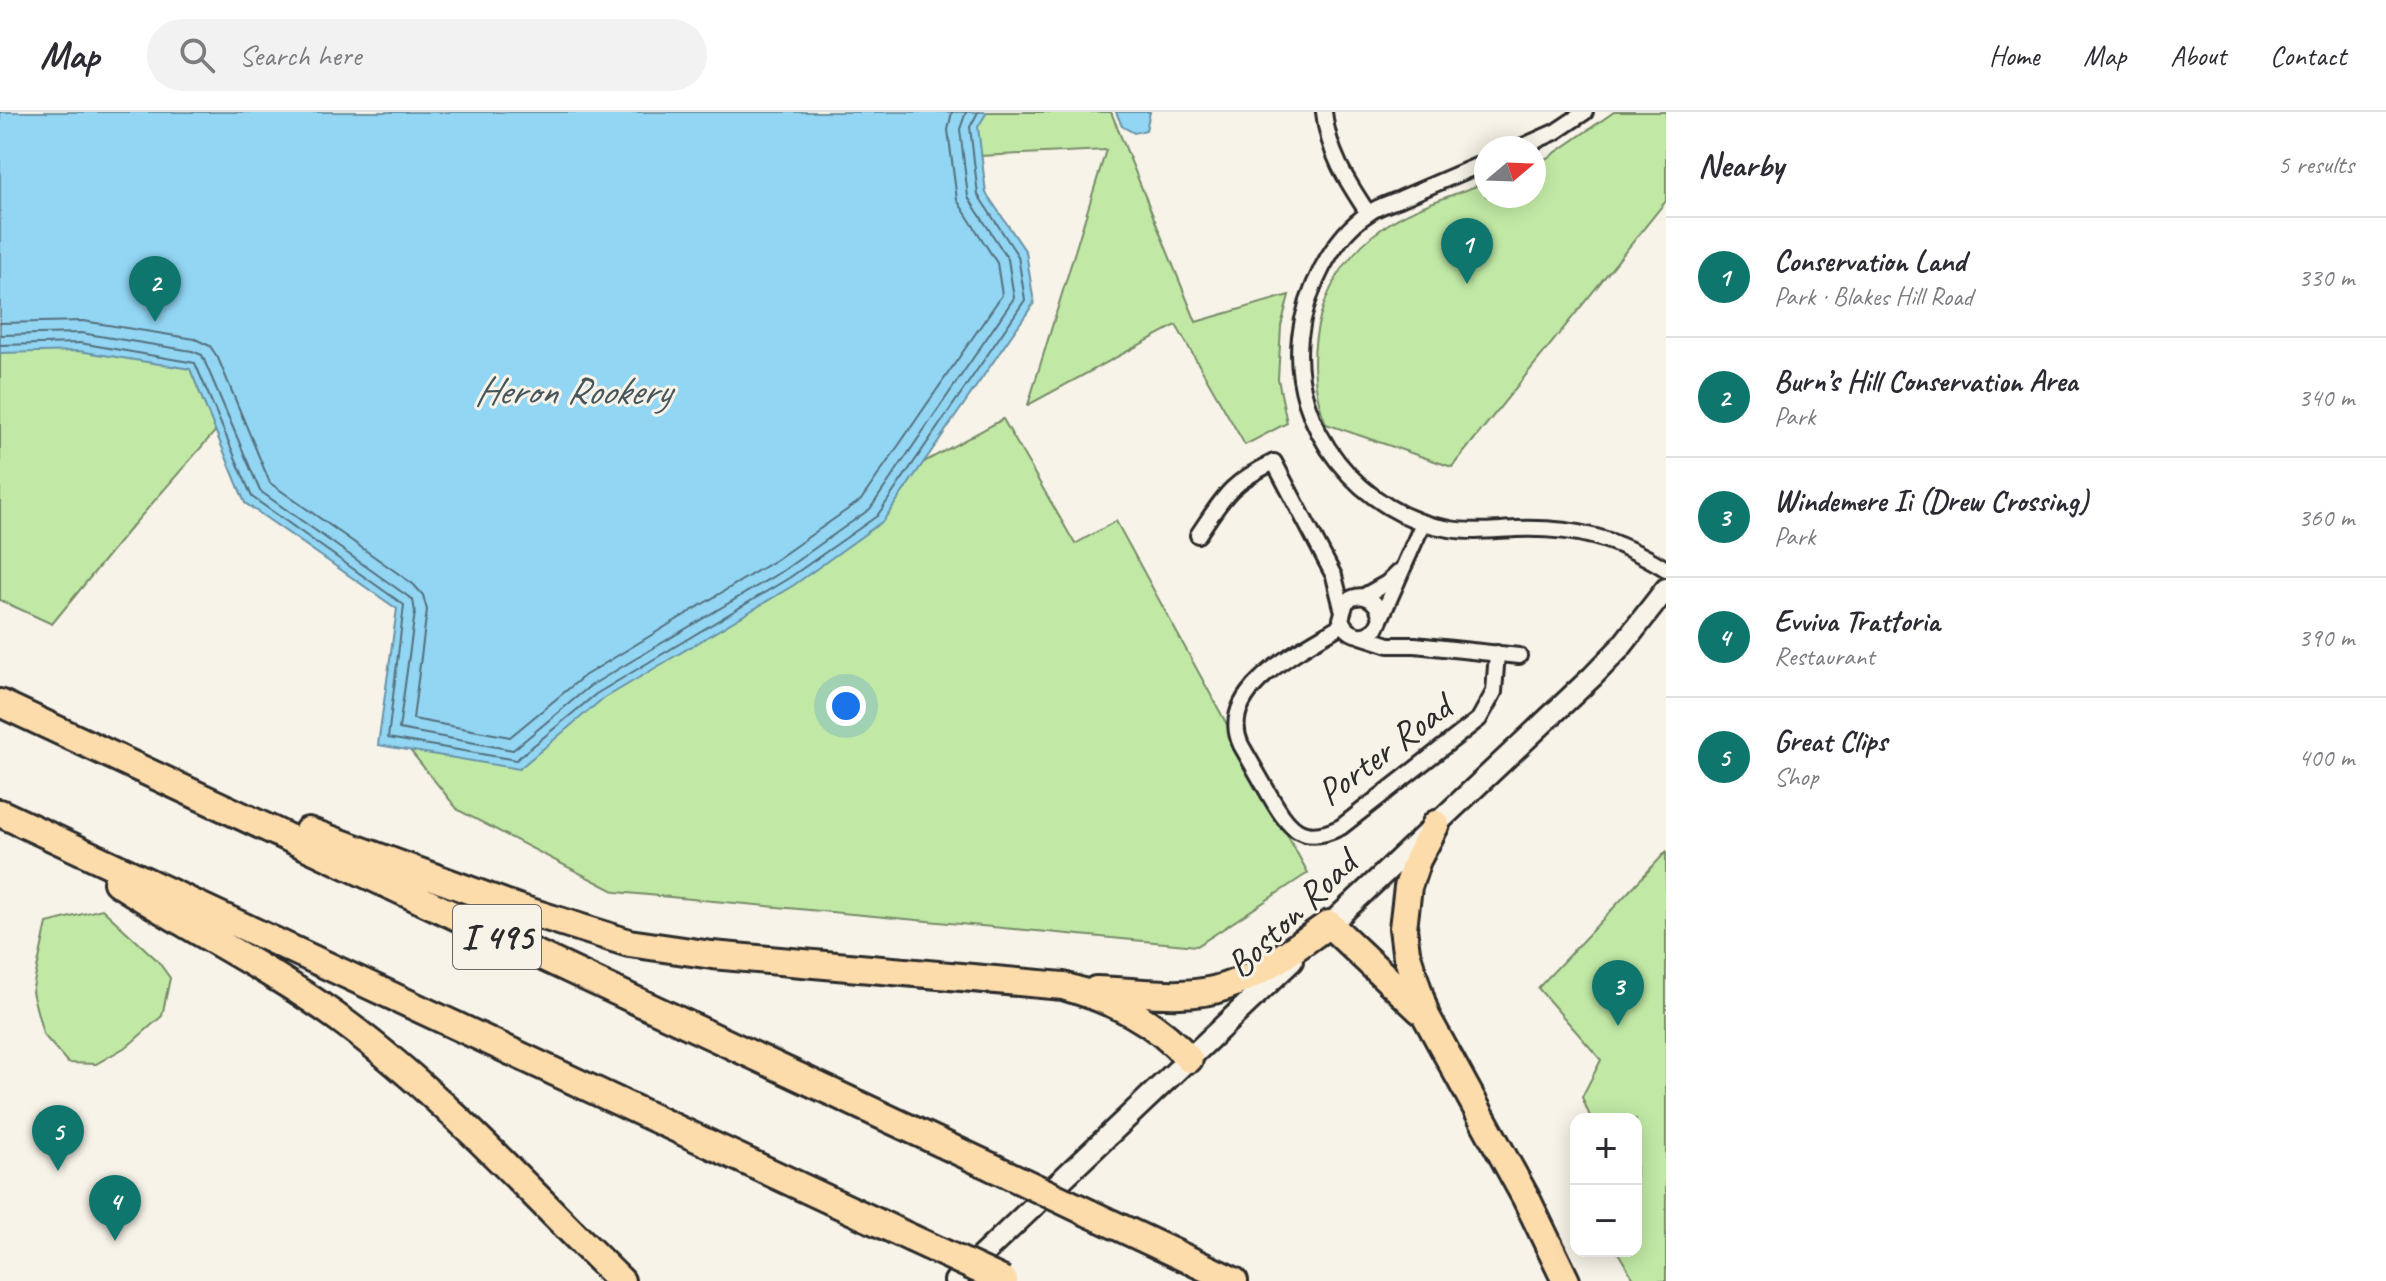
<!DOCTYPE html>
<html lang="en">
<head>
<meta charset="utf-8">
<style>
	body { margin:0; font-family:Caveat,sans-serif; background:#f2f2f3; color:#2b2b33 }
	.controls { position:absolute; right:24px; bottom:24px; display:grid; overflow:hidden; border-radius:16px; box-shadow:0 4px 20px #0003 }
	.controls button { width:72px; height:72px; display:grid; place-items:center; padding:0; border:0; border-bottom:2px solid #e1e1e2; background:#fff; color:#2b2b33; font:40px sans-serif }
	.compass { position:absolute; left:1474px; top:24px; width:72px; height:72px; border-radius:50%; background:#fff; box-shadow:0 4px 20px #0003; rotate:71deg }
	.you { position:absolute; left:846px; top:594px; width:28px; height:28px; margin:-20px; border:6px solid #fff; border-radius:50%; background:#1a73e8; box-shadow:0 0 0 12px #1a73e833 }
	.badge { display:grid; place-items:center; width:52px; height:52px; border-radius:50%; background:#0f766e; color:#fff; font-size:26px; font-weight:700 }
	.pin { position:absolute; translate:-50% -66px; filter:drop-shadow(0 2px 4px #0008) }
	.pin::after { content:''; position:absolute; top:42px; width:28px; height:24px; background:inherit; clip-path:polygon(0 0,100% 0,50% 100%) }
	.list { margin:0; padding:0; list-style:none }
	h2 { display:flex; justify-content:space-between; align-items:center; height:104px; margin:0; padding:0 32px; font-size:34px }
	h2 small { font-size:26px; font-weight:400; color:#7c7c81 }
	.list li { display:grid; grid-template-columns:52px 1fr auto; gap:24px; align-items:center; box-sizing:border-box; height:120px; padding:0 32px; border-top:2px solid #e1e1e2 }
	.list b { display:block; font-size:30px; white-space:nowrap }
	.list p { margin:0; font-size:26px; white-space:nowrap; color:#7c7c81 }
	.list em { font-size:26px; font-style:normal; color:#7c7c81 }
	.icon { flex:none; width:44px; height:44px; fill:none; stroke:currentColor; stroke-width:2; stroke-linecap:round; stroke-linejoin:round }
	.map { position:relative; flex:none; width:1666px; height:1169px; overflow:hidden }
	header { display:flex; align-items:center; gap:48px; box-sizing:border-box; height:112px; padding:0 40px; background:#fff; border-bottom:2px solid #e1e1e2 }
	header strong { font-size:38px }
	nav { display:flex; gap:44px; margin-inline-start:auto; font-size:28px }
	.search { width:560px; height:72px; background:#f2f2f3; display:flex; align-items:center; gap:20px; box-sizing:border-box; padding:0 28px; border-radius:44px; color:#7c7c81; font-size:30px }
	main { display:flex }
	aside { flex:1; background:#fff }
	.map>svg:first-child { display:block }
	.green { fill:#c1e9a5; stroke:#768a68; stroke-width:2 }
	.water { fill:#92d6f4; stroke:#6992a4; stroke-width:2 }
	.lines { fill:none; stroke-linecap:round; stroke-linejoin:round }
	.shore { stroke:#546f7b; stroke-width:2 }
	.street-casing { stroke:#2b2b2b; stroke-width:20 }
	.secondary-casing { stroke:#2b2b2b; stroke-width:26 }
	.highway-casing { stroke:#2b2b2b; stroke-width:32 }
	.street { stroke:#f7f3e8; stroke-width:14 }
	.secondary { stroke:#f7f3e8; stroke-width:20 }
	.highway { stroke:#fddcac; stroke-width:26 }
	.highway-bridge-casing { stroke:#2b2b2b; stroke-width:32; stroke-linecap:butt }
	.highway-bridge { stroke:#fddcac; stroke-width:26 }
	.labels { text-anchor:middle; dominant-baseline:central; stroke-width:6; stroke-linejoin:round; paint-order:stroke }
	.shield { fill:#f7f3e8; stroke:#686764; stroke-width:2 }
	.shield-label { font-size:36px; font-weight:bold; fill:#2b2b2b }
	.street-label { font-size:38px; fill:#2b2b2b; stroke:#f7f3e8 }
	.water-label { font-size:40px; font-style:italic; fill:#45565d; stroke:#f7f3e8 }
</style>
</head>
<body>
<header>
<strong>Map</strong>
<div class="search"><svg class="icon" aria-label="search" viewBox="0 0 24 24"><circle cx="10" cy="10" r="6"/><path d="M15 15l6 6"/></svg>Search here</div>
<nav><a>Home</a><a>Map</a><a>About</a><a>Contact</a></nav>
</header>
<main>
<div class="map">
<svg width="1666" height="1169" viewBox="0 0 1666 1169">
	<rect width="100%" height="100%" fill="#f7f3e8"/>
	<filter id="ink" filterUnits="userSpaceOnUse"><feTurbulence type="fractalNoise" baseFrequency=".0125" numOctaves="2"/><feDisplacementMap in="SourceGraphic" scale="16" xChannelSelector="R" yChannelSelector="G"/><feConvolveMatrix kernelMatrix="1 2 1 2 8 2 1 2 1" color-interpolation-filters="sRGB"/></filter>
	<g filter="url(#ink)">
		<!-- green -->
		<path class="green" d="M 0,0 L 494,0 L 128,419 L 52,512 L 0,488 Z
			M 636,0 L 1111,0 L 1196,210 L 1289,183 L 1281,214 L 1278,267 L 1287,311 L 1245,333 L 1176,213 L 1028,293 L 1106,38 L 657,59 Z
			M 1614,0 L 1666,0 L 1666,89 L 1452,355 L 1326,312 C 1298,241 1320,159 1384,115 C 1414,94 1453,84 1486,70 L 1486,84 L 1534,84 L 1534,51 L 1549,45 Z
			M 1003,307 L 1075,432 L 1116,409 L 1308,761 L 1197,834 L 616,780 L 458,698 L 405,632 Z
			M 1666,740 L 1666,1169 L 1635,1169 L 1617,1139 L 1636,1139 L 1636,1007 L 1591,1007 L 1582,985 L 1601,948 L 1538,876 Z
			M 102,797 L 157,848 L 170,866 L 162,904 L 129,933 L 96,952 L 68,951 L 43,922 L 32,880 L 47,811 Z"/>
		<!-- water -->
		<path class="water" d="M 0,0 L 987,0 L 978,15 L 986,81 L 1026,140 L 1034,191 L 883,409 L 794,473 L 600,589 L 519,657 L 378,633 L 397,497 L 245,391 L 190,257 L 79,239 L 0,241 Z
			M 1116,0 L 1150,0 L 1146,18 L 1134,21 L 1122,14 Z"/>
		<g class="lines">
			<!-- shore -->
			<path class="shore" d="M 0,211 L 83,209 L 195,227 L 210,234 L 218,246 L 270,371 L 413,472 L 423,483 L 427,498 L 413,607 L 510,625 L 584,564 L 777,447 L 861,388 L 1002,183 L 997,151 L 957,88 L 948,18 L 952,0
				M 0,223 L 81,221 L 192,239 L 202,243 L 260,379 L 413,488 L 415,500 L 399,617 L 513,638 L 590,574 L 784,458 L 870,397 L 1014,186 L 1008,147 L 968,85 L 960,17 L 966,0
				M 0,233 L 80,231 L 195,251 L 252,385 L 404,493 L 388,626 L 516,648 L 596,582 L 789,466 L 877,404 L 1025,188 L 1018,144 L 978,83 L 970,15 L 978,0"/>
			<defs>
				<path id="street" d="M 1324,0 C 1328,40 1346,68 1368,101
					M 1519,36 L 1555,20 L 1585,0
					M 1486,50 C 1458,62 1430,74 1402,86 C 1391,91 1378,94 1369,101 C 1331,125 1305,182 1300,225 C 1290,315 1361,404 1450,417 C 1472,421 1494,418 1516,417 C 1576,415 1616,426 1666,457
					M 1198,423 C 1225,383 1229,372 1274,350 L 1334,464 L 1342,496
					M 1364,484 L 1387,471 L 1398,460
					M 1380,503 C 1376,485 1360,479 1346,490 L 1341,507 C 1348,524 1364,529 1377,515 L 1423,411
					M 1343,512 C 1305,536 1215,577 1241,633 C 1250,649 1260,666 1269,682 C 1288,715 1301,735 1341,715 L 1479,607 L 1494,580 L 1497,541
					M 1361,524 L 1389,533 L 1415,533 L 1519,544"/>
				<path id="secondary" d="M 1321,821 L 1592,565 L 1620,536 L 1666,477
					M 955,1169 L 1292,849"/>
				<path id="highway" d="M 0,591 L 994,1056
					M 0,701 L 911,1126
					M 1436,712 L 1417,748 L 1408,775 L 1403,816 L 1406,840 L 1426,904 L 1526,1086 L 1566,1169
					M 308,719 L 518,796 L 629,831 L 712,843 L 1063,874 C 1113,888 1154,908 1189,947
					M 117,770 C 192,819 274,858 345,911 C 446,986 532,1082 621,1169
					M 1096,878 C 1139,879 1186,889 1227,874 C 1264,861 1297,834 1329,812 L 1420,898
					M 1089,1101 L 1234,1169"/>
			</defs>
			<!-- street casing -->
			<use href="#street" class="street-casing"/>
			<!-- secondary casing -->
			<use href="#secondary" class="secondary-casing"/>
			<!-- highway casing -->
			<use href="#highway" class="highway-casing"/>
			<!-- street -->
			<use href="#street" class="street"/>
			<!-- secondary -->
			<use href="#secondary" class="secondary"/>
			<!-- highway -->
			<use href="#highway" class="highway"/>
			<defs>
				<path id="highway-bridge" d="M 994,1056 L 1089,1101
					M 911,1126 L 1004,1169"/>
			</defs>
			<!-- highway-bridge casing -->
			<use href="#highway-bridge" class="highway-bridge-casing"/>
			<!-- highway-bridge -->
			<use href="#highway-bridge" class="highway-bridge"/>
		</g>
	</g>
	<g class="labels">
		<!-- shield labels -->
		<rect class="shield" x="453" y="793" width="88" height="64" rx="6"/>
		<g class="shield-label">
			<text x="497" y="825">I 495</text>
		</g>
		<!-- street labels -->
		<g class="street-label">
			<text transform="translate(1384 638) rotate(-37)">Porter Road</text>
			<text transform="translate(1291 802) rotate(-44)">Boston Road</text>
		</g>
		<!-- water labels -->
		<g class="water-label">
			<text x="572" y="279">Heron Rookery</text>
		</g>
	</g>
</svg>
<div class="controls">
<button>+</button>
<button>−</button>
</div>
<svg class="compass" viewBox="-18 -18 36 36"><path d="M0-13l5 13h-10z" fill="#e53935"/><path d="M0 13l5-13h-10z" fill="#7c7c81"/></svg>
<div class="you"></div>
<div class="pin badge" style="left:1467px;top:172px">1</div>
<div class="pin badge" style="left:155px;top:210px">2</div>
<div class="pin badge" style="left:1618px;top:914px">3</div>
<div class="pin badge" style="left:115px;top:1129px">4</div>
<div class="pin badge" style="left:58px;top:1059px">5</div>
</div>
<aside>
<h2>Nearby<small>5 results</small></h2>
<ul class="list">
<li><span class="badge">1</span><div><b>Conservation Land</b><p>Park · Blakes Hill Road</p></div><em>330 m</em></li>
<li><span class="badge">2</span><div><b>Burn’s Hill Conservation Area</b><p>Park</p></div><em>340 m</em></li>
<li><span class="badge">3</span><div><b>Windemere Ii (Drew Crossing)</b><p>Park</p></div><em>360 m</em></li>
<li><span class="badge">4</span><div><b>Evviva Trattoria</b><p>Restaurant</p></div><em>390 m</em></li>
<li><span class="badge">5</span><div><b>Great Clips</b><p>Shop</p></div><em>400 m</em></li>
</ul>
</aside>
</main>
</body>
</html>
